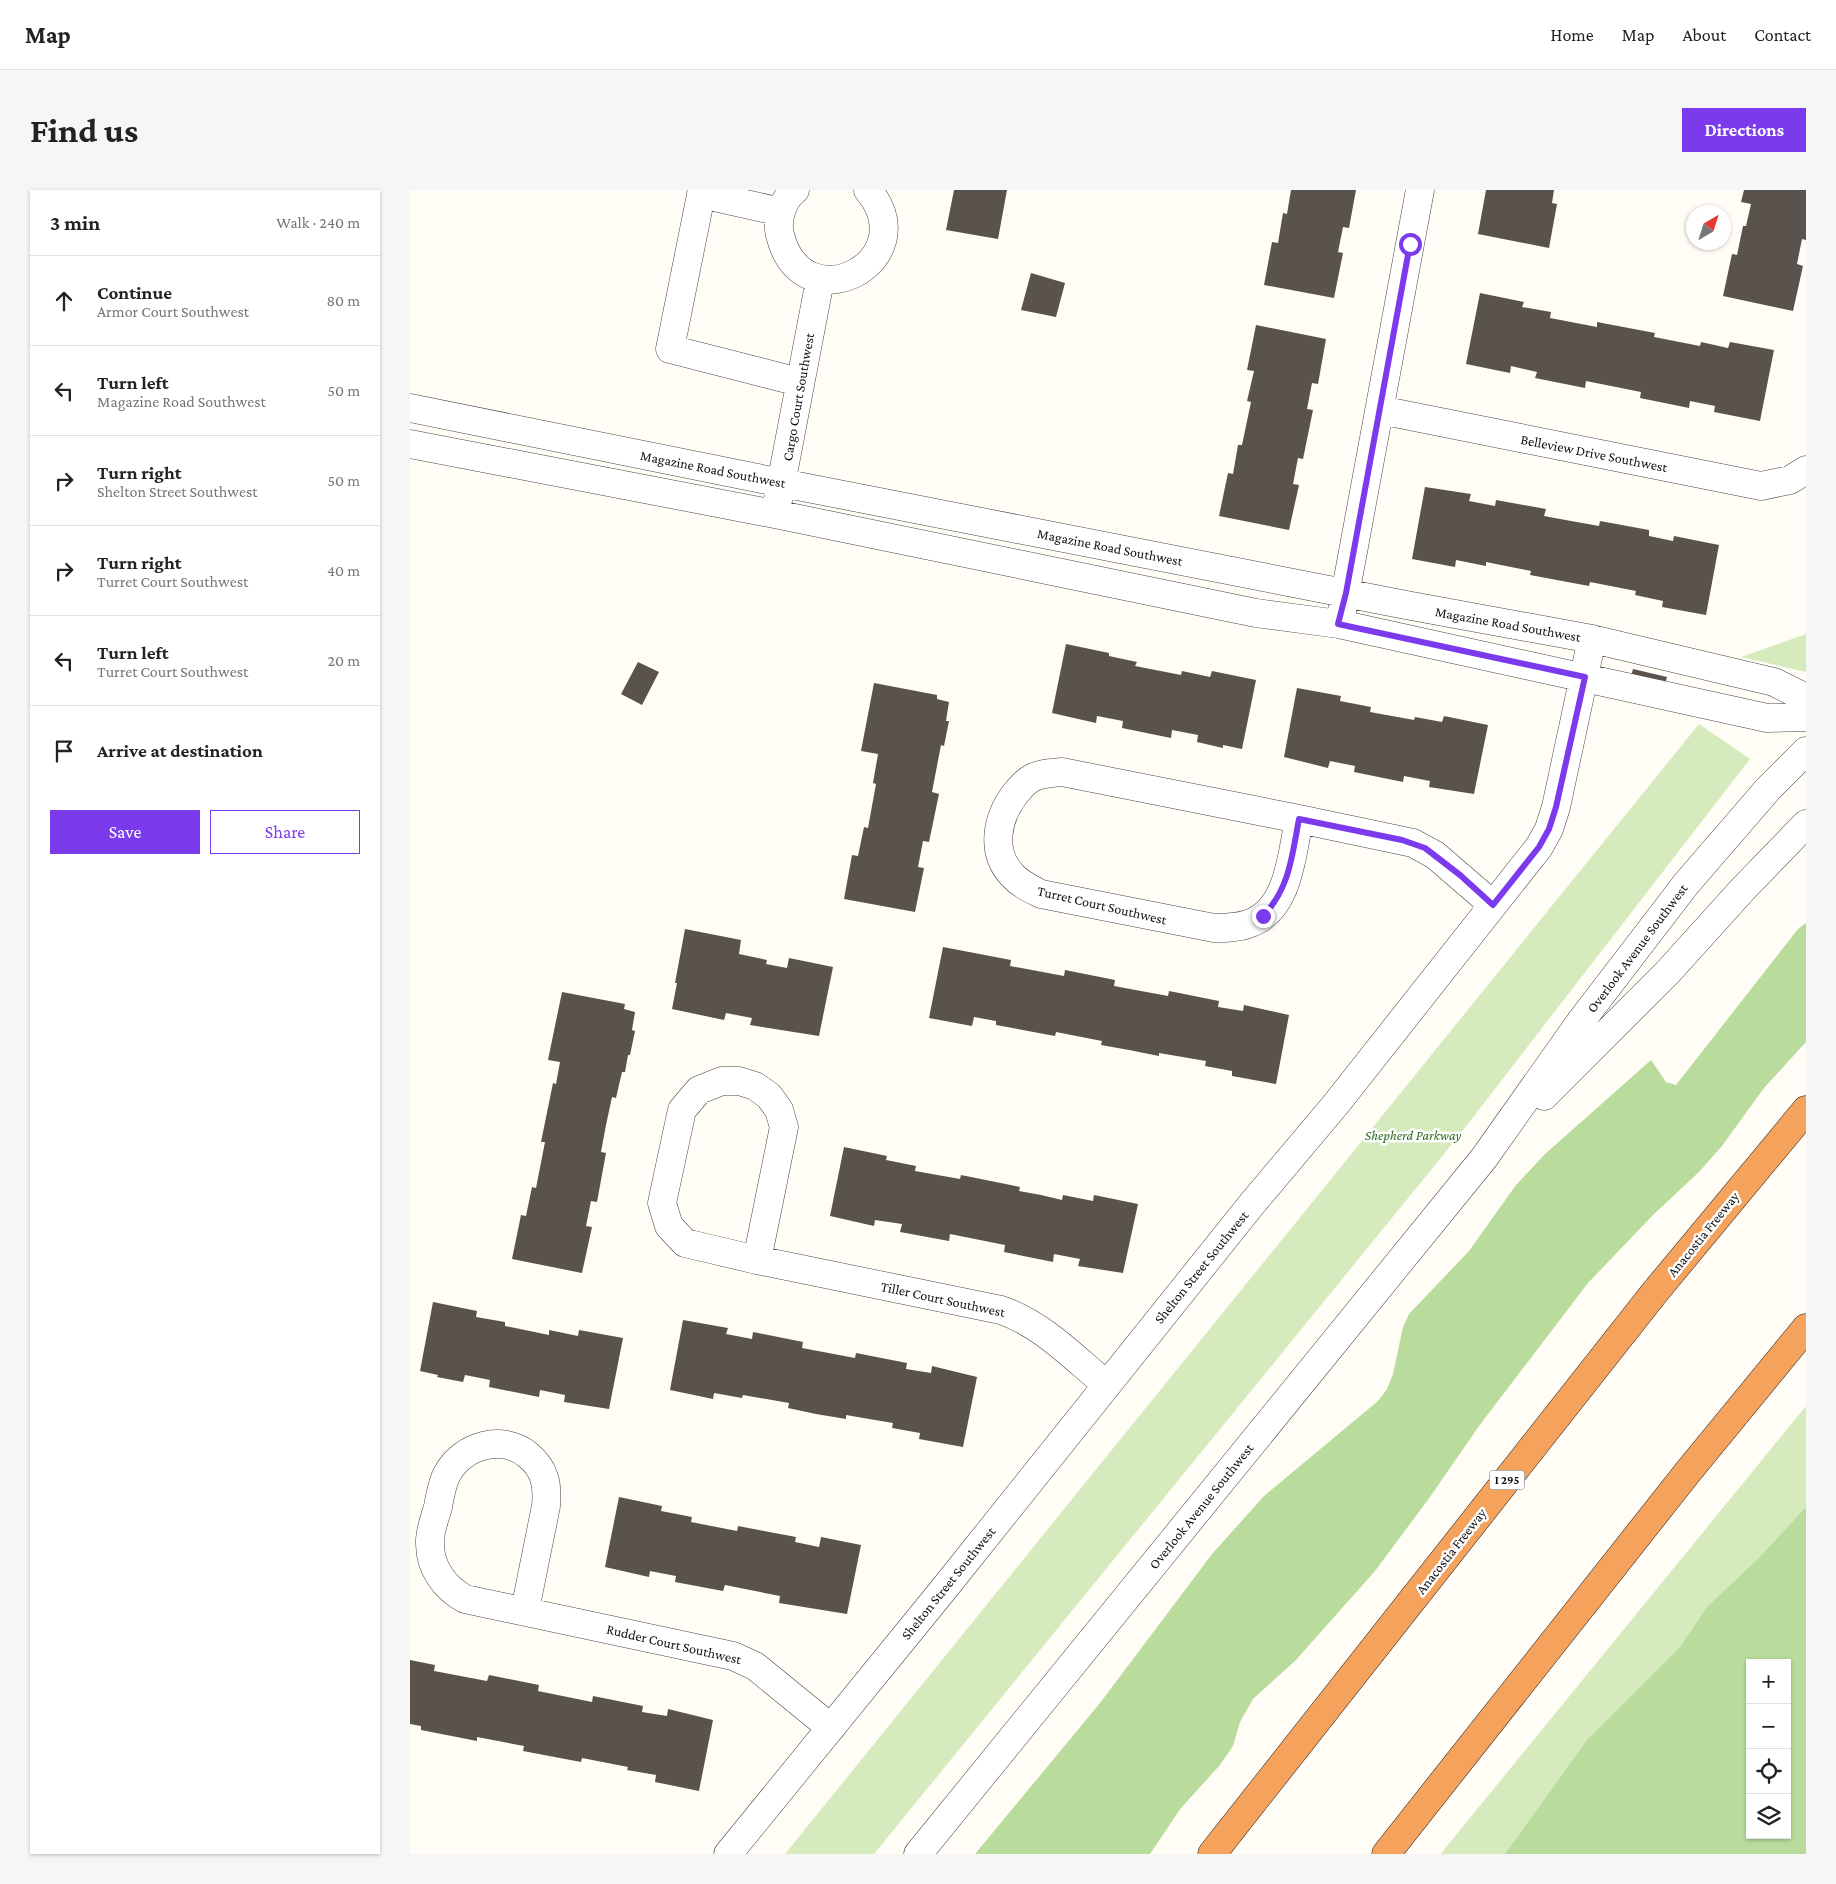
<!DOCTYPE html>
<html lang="en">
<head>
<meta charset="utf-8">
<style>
	body { margin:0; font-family:"Crimson Pro",serif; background:#f6f6f6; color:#222 }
	.controls { position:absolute; right:15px; bottom:15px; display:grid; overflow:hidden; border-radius:0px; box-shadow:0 1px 4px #0004 }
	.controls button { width:45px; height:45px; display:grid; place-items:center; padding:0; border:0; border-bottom:1px solid #e0e0e0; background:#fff; color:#222; font:25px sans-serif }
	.compass { position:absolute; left:1276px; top:15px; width:45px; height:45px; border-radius:50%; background:#fff; box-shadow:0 1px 4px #0004; rotate:39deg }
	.stop { position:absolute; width:15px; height:15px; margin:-11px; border:4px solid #7c3aed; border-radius:50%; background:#fff }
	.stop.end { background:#7c3aed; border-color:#fff; box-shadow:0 1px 5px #0008 }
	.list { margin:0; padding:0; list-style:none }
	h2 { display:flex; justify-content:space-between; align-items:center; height:65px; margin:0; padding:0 20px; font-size:21px }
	h2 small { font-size:16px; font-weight:400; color:#767676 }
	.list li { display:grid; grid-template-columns:32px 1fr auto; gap:15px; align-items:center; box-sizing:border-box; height:90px; padding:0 20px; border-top:1px solid #e0e0e0 }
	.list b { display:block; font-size:19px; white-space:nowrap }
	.list p { margin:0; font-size:16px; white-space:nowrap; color:#767676 }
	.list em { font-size:16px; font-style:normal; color:#767676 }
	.actions { display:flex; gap:10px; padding:15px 20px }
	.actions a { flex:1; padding:11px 0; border:1px solid #7c3aed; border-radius:0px; text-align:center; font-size:18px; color:#7c3aed }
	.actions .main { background:#7c3aed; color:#fff }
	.icon { flex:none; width:28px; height:28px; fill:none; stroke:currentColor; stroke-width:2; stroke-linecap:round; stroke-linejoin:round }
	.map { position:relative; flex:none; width:1396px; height:1664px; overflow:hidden; border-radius:0px }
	header { display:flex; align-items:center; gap:30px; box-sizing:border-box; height:70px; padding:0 25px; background:#fff; border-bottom:1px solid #e0e0e0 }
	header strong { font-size:24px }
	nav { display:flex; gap:28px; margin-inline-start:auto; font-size:18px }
	.intro { display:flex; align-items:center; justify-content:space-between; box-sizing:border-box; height:120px; padding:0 30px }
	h1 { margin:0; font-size:35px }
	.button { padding:12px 22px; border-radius:0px; background:#7c3aed; color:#fff; font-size:18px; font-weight:700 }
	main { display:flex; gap:30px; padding:0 30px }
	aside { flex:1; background:#fff; border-radius:0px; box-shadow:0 1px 4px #0004 }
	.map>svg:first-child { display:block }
	.green { fill:#d5ebbd; fill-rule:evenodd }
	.forest { fill:#b9dc9c; fill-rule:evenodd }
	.building { fill:#5a524d }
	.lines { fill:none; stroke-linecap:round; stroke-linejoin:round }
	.minor-casing { stroke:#444; stroke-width:29 }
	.highway-casing { stroke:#222; stroke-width:29 }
	.minor { stroke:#fff; stroke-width:28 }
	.highway { stroke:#f5a25d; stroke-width:28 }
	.route { stroke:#7c3aed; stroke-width:6 }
	.labels { text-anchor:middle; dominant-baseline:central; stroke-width:5; stroke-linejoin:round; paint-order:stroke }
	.shield { fill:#fff; stroke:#585858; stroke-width:1 }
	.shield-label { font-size:12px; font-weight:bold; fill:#111 }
	.street-label { font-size:14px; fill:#111; stroke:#fff }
	.park-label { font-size:14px; font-style:italic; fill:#2f6b1f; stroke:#fff }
</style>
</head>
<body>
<header>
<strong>Map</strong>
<nav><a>Home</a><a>Map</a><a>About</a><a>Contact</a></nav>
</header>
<div class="intro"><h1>Find us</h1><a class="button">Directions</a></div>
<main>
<aside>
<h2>3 min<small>Walk · 240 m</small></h2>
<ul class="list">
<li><svg class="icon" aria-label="ahead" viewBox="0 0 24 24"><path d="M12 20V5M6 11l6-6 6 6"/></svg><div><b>Continue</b><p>Armor Court Southwest</p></div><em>80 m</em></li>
<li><svg class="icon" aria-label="left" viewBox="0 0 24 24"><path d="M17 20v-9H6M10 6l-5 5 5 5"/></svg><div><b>Turn left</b><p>Magazine Road Southwest</p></div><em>50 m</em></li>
<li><svg class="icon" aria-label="right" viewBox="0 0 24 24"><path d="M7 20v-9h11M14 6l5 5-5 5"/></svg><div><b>Turn right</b><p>Shelton Street Southwest</p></div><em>50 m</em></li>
<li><svg class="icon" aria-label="right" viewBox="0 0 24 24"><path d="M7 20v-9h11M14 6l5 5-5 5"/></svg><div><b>Turn right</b><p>Turret Court Southwest</p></div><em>40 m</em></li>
<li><svg class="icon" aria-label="left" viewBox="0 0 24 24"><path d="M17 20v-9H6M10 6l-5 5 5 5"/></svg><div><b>Turn left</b><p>Turret Court Southwest</p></div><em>20 m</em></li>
<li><svg class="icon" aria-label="arrive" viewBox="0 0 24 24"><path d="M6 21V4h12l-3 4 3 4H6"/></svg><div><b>Arrive at destination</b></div></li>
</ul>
<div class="actions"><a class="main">Save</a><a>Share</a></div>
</aside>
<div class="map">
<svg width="1396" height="1664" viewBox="0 0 1396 1664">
	<rect width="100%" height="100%" fill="#fffdf5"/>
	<!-- green -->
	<path class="green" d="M 1396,444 L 1396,482 L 1331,467 Z
		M 1289,534 L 1340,569 L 1047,948 L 464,1664 L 375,1664 Z
		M 1396,1216 L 1396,1664 L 1031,1664 L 1037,1656 ZM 1340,1473 L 1377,1473 L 1377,1645 L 1340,1645 Z"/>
	<!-- forest -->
	<path class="forest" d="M 1396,733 L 1396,852 L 1354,898 L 1312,956 L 1289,982 L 1243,1025 L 1178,1093 L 1069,1236 L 1020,1307 L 965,1381 L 885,1471 L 843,1509 L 830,1532 L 823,1556 L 810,1575 L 771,1618 L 740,1664 L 565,1664 L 690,1513 L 802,1364 L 854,1306 L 968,1211 L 977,1199 L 983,1184 L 993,1137 L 999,1124 L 1059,1061 L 1106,995 L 1135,964 L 1241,870 L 1256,892 L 1266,895 L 1388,739 Z
		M 1396,1317 L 1396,1664 L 1095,1664 L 1178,1549 L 1270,1457 L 1297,1417 L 1350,1367 ZM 1340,1473 L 1377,1473 L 1377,1645 L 1340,1645 Z"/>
	<!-- building -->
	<path class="building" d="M 544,0 L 597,0 L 588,49 L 536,40 Z
		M 881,0 L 946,0 L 939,38 L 933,37 L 928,62 L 933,63 L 924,108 L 854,95 L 862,52 L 868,53 L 873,23 L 877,24 Z
		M 1076,0 L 1144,0 L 1142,13 L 1147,14 L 1139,58 L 1068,44 Z
		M 1334,0 L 1396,0 L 1396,50 L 1392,49 L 1387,74 L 1393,76 L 1383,121 L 1313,106 L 1322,64 L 1327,65 L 1333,36 L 1336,36 L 1341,14 L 1331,12 Z
		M 621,83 L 655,93 L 646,127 L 611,120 Z
		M 1070,103 L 1114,112 L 1112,117 L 1141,122 L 1140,128 L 1187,137 L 1187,132 L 1245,143 L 1244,147 L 1290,156 L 1291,152 L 1318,158 L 1320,152 L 1364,160 L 1350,231 L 1304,222 L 1305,216 L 1280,211 L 1279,218 L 1230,208 L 1231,202 L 1176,191 L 1175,198 L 1125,188 L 1127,182 L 1101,176 L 1100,183 L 1056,174 Z
		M 846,135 L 916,149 L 908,194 L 902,193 L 897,219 L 903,220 L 893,269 L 888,268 L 883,294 L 889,295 L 879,340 L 809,326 L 818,283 L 823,284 L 828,255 L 832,255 L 841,212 L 837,211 L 844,181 L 837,180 Z
		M 1015,297 L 1061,304 L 1059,311 L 1085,316 L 1086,310 L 1136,319 L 1134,326 L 1161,331 L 1189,336 L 1190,331 L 1239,340 L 1239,346 L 1263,351 L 1264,346 L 1309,355 L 1296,425 L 1252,417 L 1253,411 L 1225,405 L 1226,401 L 1180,392 L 1179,396 L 1120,385 L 1121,381 L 1076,372 L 1076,376 L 1046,370 L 1045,377 L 1002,369 Z
		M 656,454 L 699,463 L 699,466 L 727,472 L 725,476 L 771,485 L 772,481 L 800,487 L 802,481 L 846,490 L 832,559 L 813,555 L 813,558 L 787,552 L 788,545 L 762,540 L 761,548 L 712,538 L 713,531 L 687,526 L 686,533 L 642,523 Z
		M 228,472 L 249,482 L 232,515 L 211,504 Z
		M 1223,479 L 1257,487 L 1254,498 L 1220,490 Z
		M 464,493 L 527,505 L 527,509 L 539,512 L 536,531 L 539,531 L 534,556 L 531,555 L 522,602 L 529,604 L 519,652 L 513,651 L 508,677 L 514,678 L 505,722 L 434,709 L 442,665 L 448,666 L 454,637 L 458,638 L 466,594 L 463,593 L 468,564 L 451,561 Z
		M 887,498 L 931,506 L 930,511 L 961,517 L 960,522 L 1004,530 L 1005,527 L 1032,532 L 1034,526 L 1078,535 L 1064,604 L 1019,597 L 1020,591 L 994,586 L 993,592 L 944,582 L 945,576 L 920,571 L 918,578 L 874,567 Z
		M 275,739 L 331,750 L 329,764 L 357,770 L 356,774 L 377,778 L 379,768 L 423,777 L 409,846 L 340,835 L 342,828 L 316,823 L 314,830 L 262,819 L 267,793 L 265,793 Z
		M 533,757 L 601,770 L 600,776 L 654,786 L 655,780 L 705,790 L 704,796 L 758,806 L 759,801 L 809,811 L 808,817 L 833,821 L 834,815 L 879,825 L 866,894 L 822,886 L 822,881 L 795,876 L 796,871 L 749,863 L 749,866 L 719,860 L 691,855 L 692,851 L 646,842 L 645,846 L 586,835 L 586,831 L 564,827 L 562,836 L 519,828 Z
		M 152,802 L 215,814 L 214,819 L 225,822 L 222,840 L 225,841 L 220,865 L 218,865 L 215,882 L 212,882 L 206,908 L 202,907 L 196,935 L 191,962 L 196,963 L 187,1012 L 181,1011 L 176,1036 L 182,1037 L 172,1083 L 102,1069 L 111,1025 L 116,1026 L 122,997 L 126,998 L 135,952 L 131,952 L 143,893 L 146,894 L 150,872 L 138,870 Z
		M 434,957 L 477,966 L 476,970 L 506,976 L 505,981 L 550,989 L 551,985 L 610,997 L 609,1001 L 631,1005 L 652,1010 L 653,1005 L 683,1011 L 684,1005 L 728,1014 L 713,1083 L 668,1076 L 670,1069 L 644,1064 L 643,1072 L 594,1062 L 595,1055 L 540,1044 L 539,1051 L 490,1042 L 492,1034 L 465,1030 L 464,1036 L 420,1026 Z
		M 23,1112 L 67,1121 L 66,1127 L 95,1132 L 95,1136 L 139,1145 L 139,1140 L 168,1146 L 169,1140 L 213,1148 L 199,1219 L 154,1212 L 155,1205 L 130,1200 L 129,1207 L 79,1197 L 80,1190 L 55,1185 L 53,1192 L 27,1187 L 28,1185 L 10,1181 Z
		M 273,1130 L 318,1138 L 316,1144 L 342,1149 L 343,1142 L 393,1152 L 392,1158 L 445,1168 L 446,1163 L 497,1173 L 496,1179 L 521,1183 L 522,1176 L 567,1187 L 553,1257 L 509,1249 L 510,1243 L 482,1238 L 483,1233 L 459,1229 L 436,1225 L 436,1229 L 406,1224 L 378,1218 L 379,1213 L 333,1205 L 332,1208 L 304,1203 L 303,1209 L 260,1200 Z
		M 209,1307 L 252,1316 L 251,1321 L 282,1327 L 281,1332 L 327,1341 L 328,1336 L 354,1341 L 386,1347 L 385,1352 L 409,1357 L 411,1347 L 451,1355 L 437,1424 L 369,1413 L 370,1406 L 315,1395 L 313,1401 L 265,1392 L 266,1386 L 240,1381 L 239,1387 L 195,1377 Z
		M 0,1470 L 25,1475 L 24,1481 L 77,1491 L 79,1485 L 129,1495 L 128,1501 L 182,1512 L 183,1506 L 233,1516 L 232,1522 L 257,1526 L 258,1519 L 303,1530 L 289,1601 L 245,1592 L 246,1585 L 217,1580 L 218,1577 L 172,1568 L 171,1572 L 113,1561 L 114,1556 L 67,1547 L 67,1551 L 11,1540 L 11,1536 L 0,1534 Z"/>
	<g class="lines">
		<defs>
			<path id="minor" d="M 292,0 L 260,159 L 389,192
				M 385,0 C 373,9 366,30 370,45 C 393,136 517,71 458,0
				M 291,4 L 371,22
				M 0,218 L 372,293 L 996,415 L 1182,449 L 1364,492 L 1396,508
				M 970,220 L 1351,296 L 1380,290 L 1396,280
				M 0,254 L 365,324 L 846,423 L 929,434 L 1357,528 L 1396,527
				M 368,310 L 410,90
				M 932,421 L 1010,0
				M 889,629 C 882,664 879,721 838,734 C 827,738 815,738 804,738 L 631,704 C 621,699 610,694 602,685 C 580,661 587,628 605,604 C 610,598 616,591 622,588 C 631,583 642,583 652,582 L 889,629 L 1003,653 L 1025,665 L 1083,715
				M 1134,906 L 1258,782 L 1333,699 L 1396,634
				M 347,1070 L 374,937 L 369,920 L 359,906 L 345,896 L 329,891 L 312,891 L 289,900 L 272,920 L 252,1013 L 259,1036 L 275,1053 L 347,1070 L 591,1120 C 632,1134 664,1168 697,1195
				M 115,1420 L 136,1316 C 138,1295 135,1279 118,1265 C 92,1244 53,1255 37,1284 C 32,1293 30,1306 28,1317 C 25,1328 19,1342 20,1354 C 20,1378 35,1398 55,1409 L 323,1466 L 345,1476 L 421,1538
				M 318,1664 L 533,1400 L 841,1015 L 926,914 L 1129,657 L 1139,639 L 1146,617 L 1182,449
				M 508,1664 L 1074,968 L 1171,831 L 1276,694 L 1358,599 L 1396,561"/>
			<path id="highway" d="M 802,1664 L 1245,1102 L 1396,920
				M 976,1664 L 1277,1283 L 1396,1138"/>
		</defs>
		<!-- minor casing -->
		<use href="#minor" class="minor-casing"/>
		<!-- highway casing -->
		<use href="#highway" class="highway-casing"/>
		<!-- minor -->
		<use href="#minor" class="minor"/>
		<!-- highway -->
		<use href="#highway" class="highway"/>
	</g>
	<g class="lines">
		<!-- route -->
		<path class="route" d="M 853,726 C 880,698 882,665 889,629 L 992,650 L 1015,658 L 1050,685 L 1083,715 L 1129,657 L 1139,639 L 1146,617 L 1175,487 L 928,434 L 936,403 L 1000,54"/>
	</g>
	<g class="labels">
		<!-- shield labels -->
		<rect class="shield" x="1079.5" y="1280.5" width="35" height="19" rx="4"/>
		<g class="shield-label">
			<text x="1097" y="1290">I 295</text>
		</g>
		<!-- street labels -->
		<g class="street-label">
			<text transform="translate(388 207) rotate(-80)">Cargo Court Southwest</text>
			<text transform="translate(1184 263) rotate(11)">Belleview Drive Southwest</text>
			<text transform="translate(303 279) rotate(11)">Magazine Road Southwest</text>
			<text transform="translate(700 357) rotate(11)">Magazine Road Southwest</text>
			<text transform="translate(1098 434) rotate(10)">Magazine Road Southwest</text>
			<text transform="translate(692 715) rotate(13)">Turret Court Southwest</text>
			<text transform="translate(1227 758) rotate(-53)">Overlook Avenue Southwest</text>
			<text transform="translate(1293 1044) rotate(-51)">Anacostia Freeway</text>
			<text transform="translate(791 1077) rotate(-51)">Shelton Street Southwest</text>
			<text transform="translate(533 1109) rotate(12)">Tiller Court Southwest</text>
			<text transform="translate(791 1316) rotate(-51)">Overlook Avenue Southwest</text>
			<text transform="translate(1041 1361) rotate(-52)">Anacostia Freeway</text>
			<text transform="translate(538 1393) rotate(-51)">Shelton Street Southwest</text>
			<text transform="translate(264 1454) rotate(13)">Rudder Court Southwest</text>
		</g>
		<!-- park labels -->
		<g class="park-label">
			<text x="1003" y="945">Shepherd Parkway</text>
		</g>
	</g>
</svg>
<div class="controls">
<button>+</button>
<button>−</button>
<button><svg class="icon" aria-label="locate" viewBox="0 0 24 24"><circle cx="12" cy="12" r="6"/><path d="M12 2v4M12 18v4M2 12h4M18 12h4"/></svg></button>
<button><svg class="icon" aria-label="layers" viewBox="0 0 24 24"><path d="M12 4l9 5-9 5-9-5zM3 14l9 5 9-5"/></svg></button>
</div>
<svg class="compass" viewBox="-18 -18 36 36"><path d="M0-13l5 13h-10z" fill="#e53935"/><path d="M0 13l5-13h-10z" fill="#767676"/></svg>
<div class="stop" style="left:1000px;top:54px"></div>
<div class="stop end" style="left:853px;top:726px"></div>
</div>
</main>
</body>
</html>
